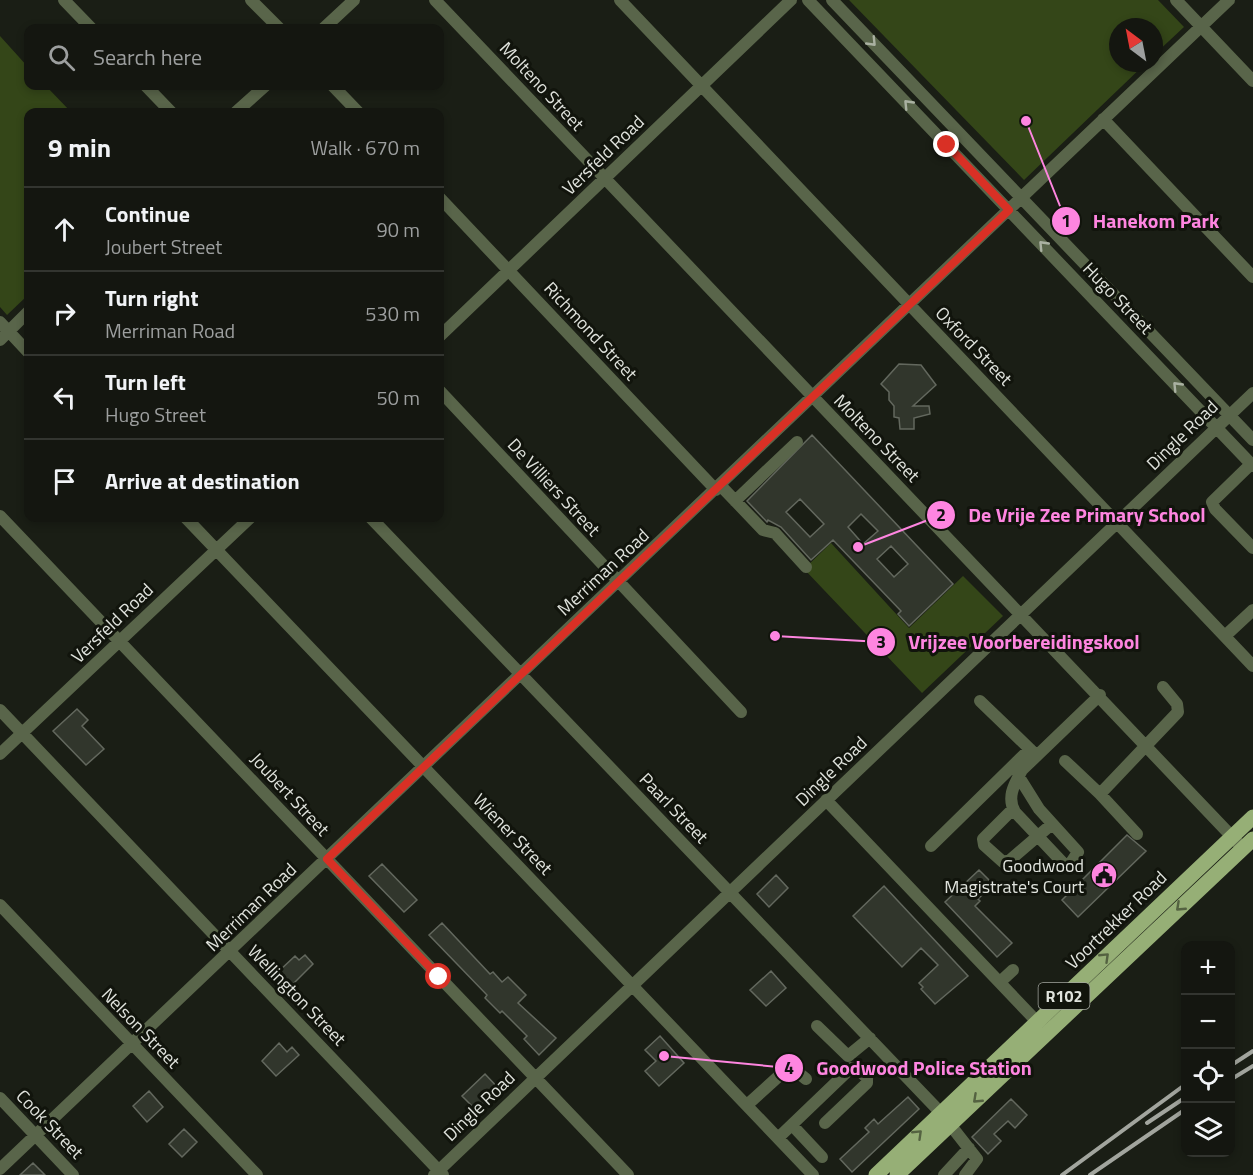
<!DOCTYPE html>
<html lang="en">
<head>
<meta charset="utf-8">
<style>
	body { margin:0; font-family:"Titillium Web",sans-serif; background:#21231e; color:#f1f3f6 }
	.controls { position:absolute; right:18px; bottom:18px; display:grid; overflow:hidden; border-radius:12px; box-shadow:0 3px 9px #0003 }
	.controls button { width:54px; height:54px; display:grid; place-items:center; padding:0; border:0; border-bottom:2px solid #333530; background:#141610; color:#f1f3f6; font:30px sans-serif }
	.compass { position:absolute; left:1109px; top:18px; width:54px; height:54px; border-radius:50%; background:#141610; box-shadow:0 3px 9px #0003; rotate:328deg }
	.stop { position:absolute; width:18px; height:18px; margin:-14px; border:4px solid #d93025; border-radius:50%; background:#fff }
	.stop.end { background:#d93025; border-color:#fff; box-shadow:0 2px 6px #0008 }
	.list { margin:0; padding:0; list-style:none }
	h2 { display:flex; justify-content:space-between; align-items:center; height:78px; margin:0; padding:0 24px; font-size:26px }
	h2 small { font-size:20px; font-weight:400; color:#9d9f9f }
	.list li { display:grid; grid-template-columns:39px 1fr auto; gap:18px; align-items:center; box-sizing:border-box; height:84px; padding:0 24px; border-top:2px solid #333530 }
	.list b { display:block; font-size:22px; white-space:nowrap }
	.list p { margin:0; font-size:20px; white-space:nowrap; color:#9d9f9f }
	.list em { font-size:20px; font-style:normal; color:#9d9f9f }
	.icon { flex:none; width:33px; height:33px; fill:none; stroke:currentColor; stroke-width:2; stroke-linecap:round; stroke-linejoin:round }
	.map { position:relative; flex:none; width:1253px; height:1175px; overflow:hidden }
	.search { position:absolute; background:#141610; box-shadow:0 3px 9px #0003; left:24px; top:24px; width:420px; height:66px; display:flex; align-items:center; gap:15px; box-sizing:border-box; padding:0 21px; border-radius:12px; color:#9d9f9f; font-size:22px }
	.panel { position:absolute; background:#141610; box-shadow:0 3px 9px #0003; left:24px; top:108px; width:420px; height:414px; border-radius:12px }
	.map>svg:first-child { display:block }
	.green { fill:#344618 }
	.building { fill:#31362c; stroke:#63685e; stroke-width:1.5; fill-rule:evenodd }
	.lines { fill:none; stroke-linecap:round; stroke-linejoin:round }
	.minor { stroke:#59654a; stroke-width:12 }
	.major { stroke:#96af76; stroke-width:15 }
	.rail { stroke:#a2a59e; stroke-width:4 }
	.oneway { stroke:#aab1a2 }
	.oneway2 { stroke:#546241 }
	.route { stroke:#d93025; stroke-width:8 }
	.labels { text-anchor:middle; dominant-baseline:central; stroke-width:6; stroke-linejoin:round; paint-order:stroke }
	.shield { fill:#11140c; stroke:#a2a59e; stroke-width:1.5 }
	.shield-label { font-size:16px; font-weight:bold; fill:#e0e3dd }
	.street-label { font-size:18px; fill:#e0e3dd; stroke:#11140c }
	.poi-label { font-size:18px; fill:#e0e3dd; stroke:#11140c; text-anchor:end }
	.leader { fill:none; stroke:#fe85e0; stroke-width:2 }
	.callout-dot { fill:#fe85e0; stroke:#11140c; stroke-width:2 }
	.mark-label { font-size:18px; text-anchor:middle; font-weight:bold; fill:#111 }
	.callout-label { font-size:20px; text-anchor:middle; font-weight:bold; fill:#fe85e0; stroke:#11140c; stroke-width:6; stroke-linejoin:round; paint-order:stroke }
</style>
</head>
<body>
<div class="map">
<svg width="1253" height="1175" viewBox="0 0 1253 1175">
	<rect width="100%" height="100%" fill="#1a1e15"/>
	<!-- green -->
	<path class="green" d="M 849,0 L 1158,0 L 1184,27 L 1154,55 L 1154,27 L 1118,27 L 1118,63 L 1146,63 L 1024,180 Z
		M 0,36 L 28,67 L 28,86 L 46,86 L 71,112 L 28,112 L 28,295 L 7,315 L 0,307 Z
		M 831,543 L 909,628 L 963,576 L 1003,616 L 922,693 L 804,569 Z"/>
	<!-- building -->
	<path class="building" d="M 899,364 L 921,365 L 936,385 L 913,406 L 929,406 L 930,414 L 914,418 L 914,429 L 900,429 L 899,418 L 894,417 L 894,406 L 889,400 L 889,392 L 881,384 Z
		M 812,435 L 953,584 L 909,626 L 898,614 L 901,611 L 833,540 L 811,560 L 781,527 L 768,520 L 767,522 L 747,501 ZM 800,499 L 824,524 L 810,537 L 786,512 ZM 861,514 L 878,531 L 863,544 L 848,527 ZM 891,546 L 908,564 L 894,577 L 877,559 Z
		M 77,709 L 88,720 L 82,726 L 104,749 L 86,765 L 53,731 Z
		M 1127,835 L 1146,851 L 1078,917 L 1062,900 Z
		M 382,864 L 417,900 L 404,912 L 369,876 Z
		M 979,870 L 993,884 L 978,899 L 980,901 L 975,906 L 1012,943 L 997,957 L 945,902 Z
		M 776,875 L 788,888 L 769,907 L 757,894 Z
		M 884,886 L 968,976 L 935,1004 L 921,989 L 923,987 L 919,983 L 938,965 L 921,948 L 902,967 L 853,916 Z
		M 442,923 L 490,974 L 493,972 L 502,982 L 508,977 L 526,995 L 518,1003 L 556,1038 L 539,1055 L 524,1039 L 527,1036 L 502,1011 L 500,1013 L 485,998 L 487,995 L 429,935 Z
		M 305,955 L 313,964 L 292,985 L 278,972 L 295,956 L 299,960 Z
		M 771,971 L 786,988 L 766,1006 L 750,990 Z
		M 660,1036 L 684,1063 L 659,1086 L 645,1071 L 656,1061 L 645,1050 Z
		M 279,1043 L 287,1052 L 292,1047 L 299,1055 L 276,1076 L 262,1061 Z
		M 485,1074 L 501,1091 L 491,1100 L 488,1098 L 476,1110 L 462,1096 Z
		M 149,1091 L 163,1107 L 147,1122 L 133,1106 Z
		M 908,1097 L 919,1109 L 852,1172 L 840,1159 L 869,1132 L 865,1128 L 874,1119 L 878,1124 Z
		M 1011,1099 L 1027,1115 L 1015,1128 L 1008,1121 L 994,1134 L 1001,1141 L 988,1154 L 972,1137 Z
		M 184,1129 L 197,1142 L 182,1157 L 169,1144 Z
		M 33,1163 L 45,1175 L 20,1175 Z"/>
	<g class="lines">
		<!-- minor -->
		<path class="minor" d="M 64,0 L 91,28
			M 251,0 L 279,28
			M 435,0 L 1238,843
			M 620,0 L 1253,666
			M 808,0 L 1253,466
			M 832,0 L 1253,440
			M 1176,0 L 1253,81
			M 324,28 L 354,0
			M 146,86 L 171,112
			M 333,86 L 358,112
			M 236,112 L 265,86
			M 1103,119 L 1253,277
			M 440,198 L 716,490
			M 0,322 L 28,352
			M 440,336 L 791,0
			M 0,340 L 28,312
			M 440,391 L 741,712
			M 1251,464 L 1212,502 L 1215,509 L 1253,548
			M 720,485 L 763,530 L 775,533 L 806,567
			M 735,501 L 797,442
			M 0,516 L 628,1175
			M 186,518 L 813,1175
			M 371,518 L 941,1113 L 977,1159 L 965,1175
			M 1225,636 L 1253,610
			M 980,701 L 1034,753
			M 0,710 L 443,1175
			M 0,754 L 250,518
			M 1065,761 L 1100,794 L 1178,712 L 1177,704 L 1163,687
			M 1019,777 L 1039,809 L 1078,852 L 1070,864 L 1064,864 L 1015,812 C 1006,797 1015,783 1022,770 L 1100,695
			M 1100,794 L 1137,834
			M 826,800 L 1042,1027
			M 1013,809 L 983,839 L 984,845 L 1003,862 L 1010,860 L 1052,824
			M 931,846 L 1030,749
			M 0,905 L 257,1175
			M 1000,982 L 1013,970
			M 817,1026 L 848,1056 L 870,1038
			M 0,1098 L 73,1175
			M 747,1105 L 790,1066 L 806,1079
			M 792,1125 L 822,1157
			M 778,1138 L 851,1068 L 857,1068 L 867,1078 L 867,1083 L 825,1123
			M 0,1169 L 1229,0
			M 434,1175 L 1253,393
			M 944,1175 L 969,1148"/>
		<!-- major -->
		<path class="major" d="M 876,1175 L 1253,817
			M 897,1175 L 1253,839"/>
		<!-- rail -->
		<path class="rail" d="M 1230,1066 L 1253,1051
			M 1230,1080 L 1253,1066
			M 1147,1123 L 1186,1097
			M 1062,1175 L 1186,1084
			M 1090,1175 L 1186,1109"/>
	</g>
	<!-- one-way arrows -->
	<defs><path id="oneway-chevron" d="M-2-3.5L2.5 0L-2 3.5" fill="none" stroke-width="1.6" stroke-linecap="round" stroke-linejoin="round" transform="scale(1.5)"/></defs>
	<g class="oneway">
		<use href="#oneway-chevron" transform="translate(872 42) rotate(46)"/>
		<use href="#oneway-chevron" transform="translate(908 104) rotate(-134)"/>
		<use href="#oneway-chevron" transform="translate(1043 245) rotate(-134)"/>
		<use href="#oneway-chevron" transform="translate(1177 386) rotate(-134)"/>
	</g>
	<g class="oneway2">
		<use href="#oneway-chevron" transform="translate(1180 907) rotate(137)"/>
		<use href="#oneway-chevron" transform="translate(1105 957) rotate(-44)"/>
		<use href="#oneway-chevron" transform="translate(977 1099) rotate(137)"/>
		<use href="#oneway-chevron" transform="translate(918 1134) rotate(-44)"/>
	</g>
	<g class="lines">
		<!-- route -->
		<path class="route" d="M 439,977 L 327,859 L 1009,210 L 947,145"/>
	</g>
	<!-- icons -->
	<defs>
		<symbol id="civic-disc" viewBox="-11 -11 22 22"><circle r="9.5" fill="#fe85e0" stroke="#11140c"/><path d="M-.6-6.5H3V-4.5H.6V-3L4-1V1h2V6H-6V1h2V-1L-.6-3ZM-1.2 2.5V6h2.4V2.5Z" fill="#111"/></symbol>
	</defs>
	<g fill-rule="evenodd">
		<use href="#civic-disc" x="1089" y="860" width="30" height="30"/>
	</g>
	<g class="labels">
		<!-- shield labels -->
		<rect class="shield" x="1038.5" y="983" width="51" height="26" rx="4.5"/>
		<g class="shield-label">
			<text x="1064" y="996">R102</text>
		</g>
		<!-- street labels -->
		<g class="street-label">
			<text transform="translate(542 86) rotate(47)">Molteno Street</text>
			<text transform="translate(603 155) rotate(-44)">Versfeld Road</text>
			<text transform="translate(1118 298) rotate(46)">Hugo Street</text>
			<text transform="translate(591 331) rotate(47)">Richmond Street</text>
			<text transform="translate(974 346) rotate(46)">Oxford Street</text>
			<text transform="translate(1182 435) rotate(-44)">Dingle Road</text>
			<text transform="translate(877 438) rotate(46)">Molteno Street</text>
			<text transform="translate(554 487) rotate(47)">De Villiers Street</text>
			<text transform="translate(603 572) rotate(-43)">Merriman Road</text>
			<text transform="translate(112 623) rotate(-44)">Versfeld Road</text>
			<text transform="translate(831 771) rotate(-44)">Dingle Road</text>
			<text transform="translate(290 794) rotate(47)">Joubert Street</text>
			<text transform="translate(674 808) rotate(46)">Paarl Street</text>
			<text transform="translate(513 834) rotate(46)">Wiener Street</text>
			<text transform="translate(251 907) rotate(-44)">Merriman Road</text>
			<text transform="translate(1116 920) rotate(-44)">Voortrekker Road</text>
			<text transform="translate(297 995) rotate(46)">Wellington Street</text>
			<text transform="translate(141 1028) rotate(46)">Nelson Street</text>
			<text transform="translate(479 1106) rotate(-44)">Dingle Road</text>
			<text transform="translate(50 1124) rotate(46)">Cook Street</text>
		</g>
		<!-- poi labels -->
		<g class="poi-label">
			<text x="1084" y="865">Goodwood<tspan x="1084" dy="21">Magistrate's Court</tspan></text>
		</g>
	</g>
	<!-- callouts -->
	<path class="leader" d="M1026 121L1066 221M858 547L941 515M775 636L881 642M664 1056L789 1068"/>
	<g class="callout-dot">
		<circle cx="1026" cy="121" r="6"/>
		<circle cx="858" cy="547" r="6"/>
		<circle cx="775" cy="636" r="6"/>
		<circle cx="664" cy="1056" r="6"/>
		<circle cx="1066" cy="221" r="15"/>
		<circle cx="941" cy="515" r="15"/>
		<circle cx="881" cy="642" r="15"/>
		<circle cx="789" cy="1068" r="15"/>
	</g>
	<g class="mark-label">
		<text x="1066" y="227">1</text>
		<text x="941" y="521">2</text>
		<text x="881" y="648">3</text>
		<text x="789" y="1074">4</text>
	</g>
	<g class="callout-label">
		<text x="1156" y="228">Hanekom Park</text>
		<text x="1087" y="522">De Vrije Zee Primary School</text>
		<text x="1024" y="649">Vrijzee Voorbereidingskool</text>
		<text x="924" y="1075">Goodwood Police Station</text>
	</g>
</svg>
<div class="controls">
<button>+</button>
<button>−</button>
<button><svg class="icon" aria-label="locate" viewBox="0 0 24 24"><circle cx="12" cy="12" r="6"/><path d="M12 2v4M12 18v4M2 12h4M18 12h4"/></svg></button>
<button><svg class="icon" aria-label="layers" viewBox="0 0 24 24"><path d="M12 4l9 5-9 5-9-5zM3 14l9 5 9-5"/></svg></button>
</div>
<svg class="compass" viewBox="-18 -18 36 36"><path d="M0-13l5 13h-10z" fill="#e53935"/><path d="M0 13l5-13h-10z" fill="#9d9f9f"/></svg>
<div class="stop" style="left:439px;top:977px"></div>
<div class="stop end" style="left:947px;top:145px"></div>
<div class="search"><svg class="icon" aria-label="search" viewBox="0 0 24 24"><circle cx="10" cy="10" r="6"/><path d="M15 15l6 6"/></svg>Search here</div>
<section class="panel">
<h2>9 min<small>Walk · 670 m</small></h2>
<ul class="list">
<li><svg class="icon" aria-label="ahead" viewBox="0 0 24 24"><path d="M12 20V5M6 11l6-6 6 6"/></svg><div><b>Continue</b><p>Joubert Street</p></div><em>90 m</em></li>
<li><svg class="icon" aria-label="right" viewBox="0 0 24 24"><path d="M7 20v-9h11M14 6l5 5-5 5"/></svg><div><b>Turn right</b><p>Merriman Road</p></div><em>530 m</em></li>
<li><svg class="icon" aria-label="left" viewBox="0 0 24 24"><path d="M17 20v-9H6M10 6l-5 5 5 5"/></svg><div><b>Turn left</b><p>Hugo Street</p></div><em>50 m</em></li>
<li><svg class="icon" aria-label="arrive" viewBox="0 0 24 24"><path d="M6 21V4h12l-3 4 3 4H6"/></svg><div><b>Arrive at destination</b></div></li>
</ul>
</section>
</div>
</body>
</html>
